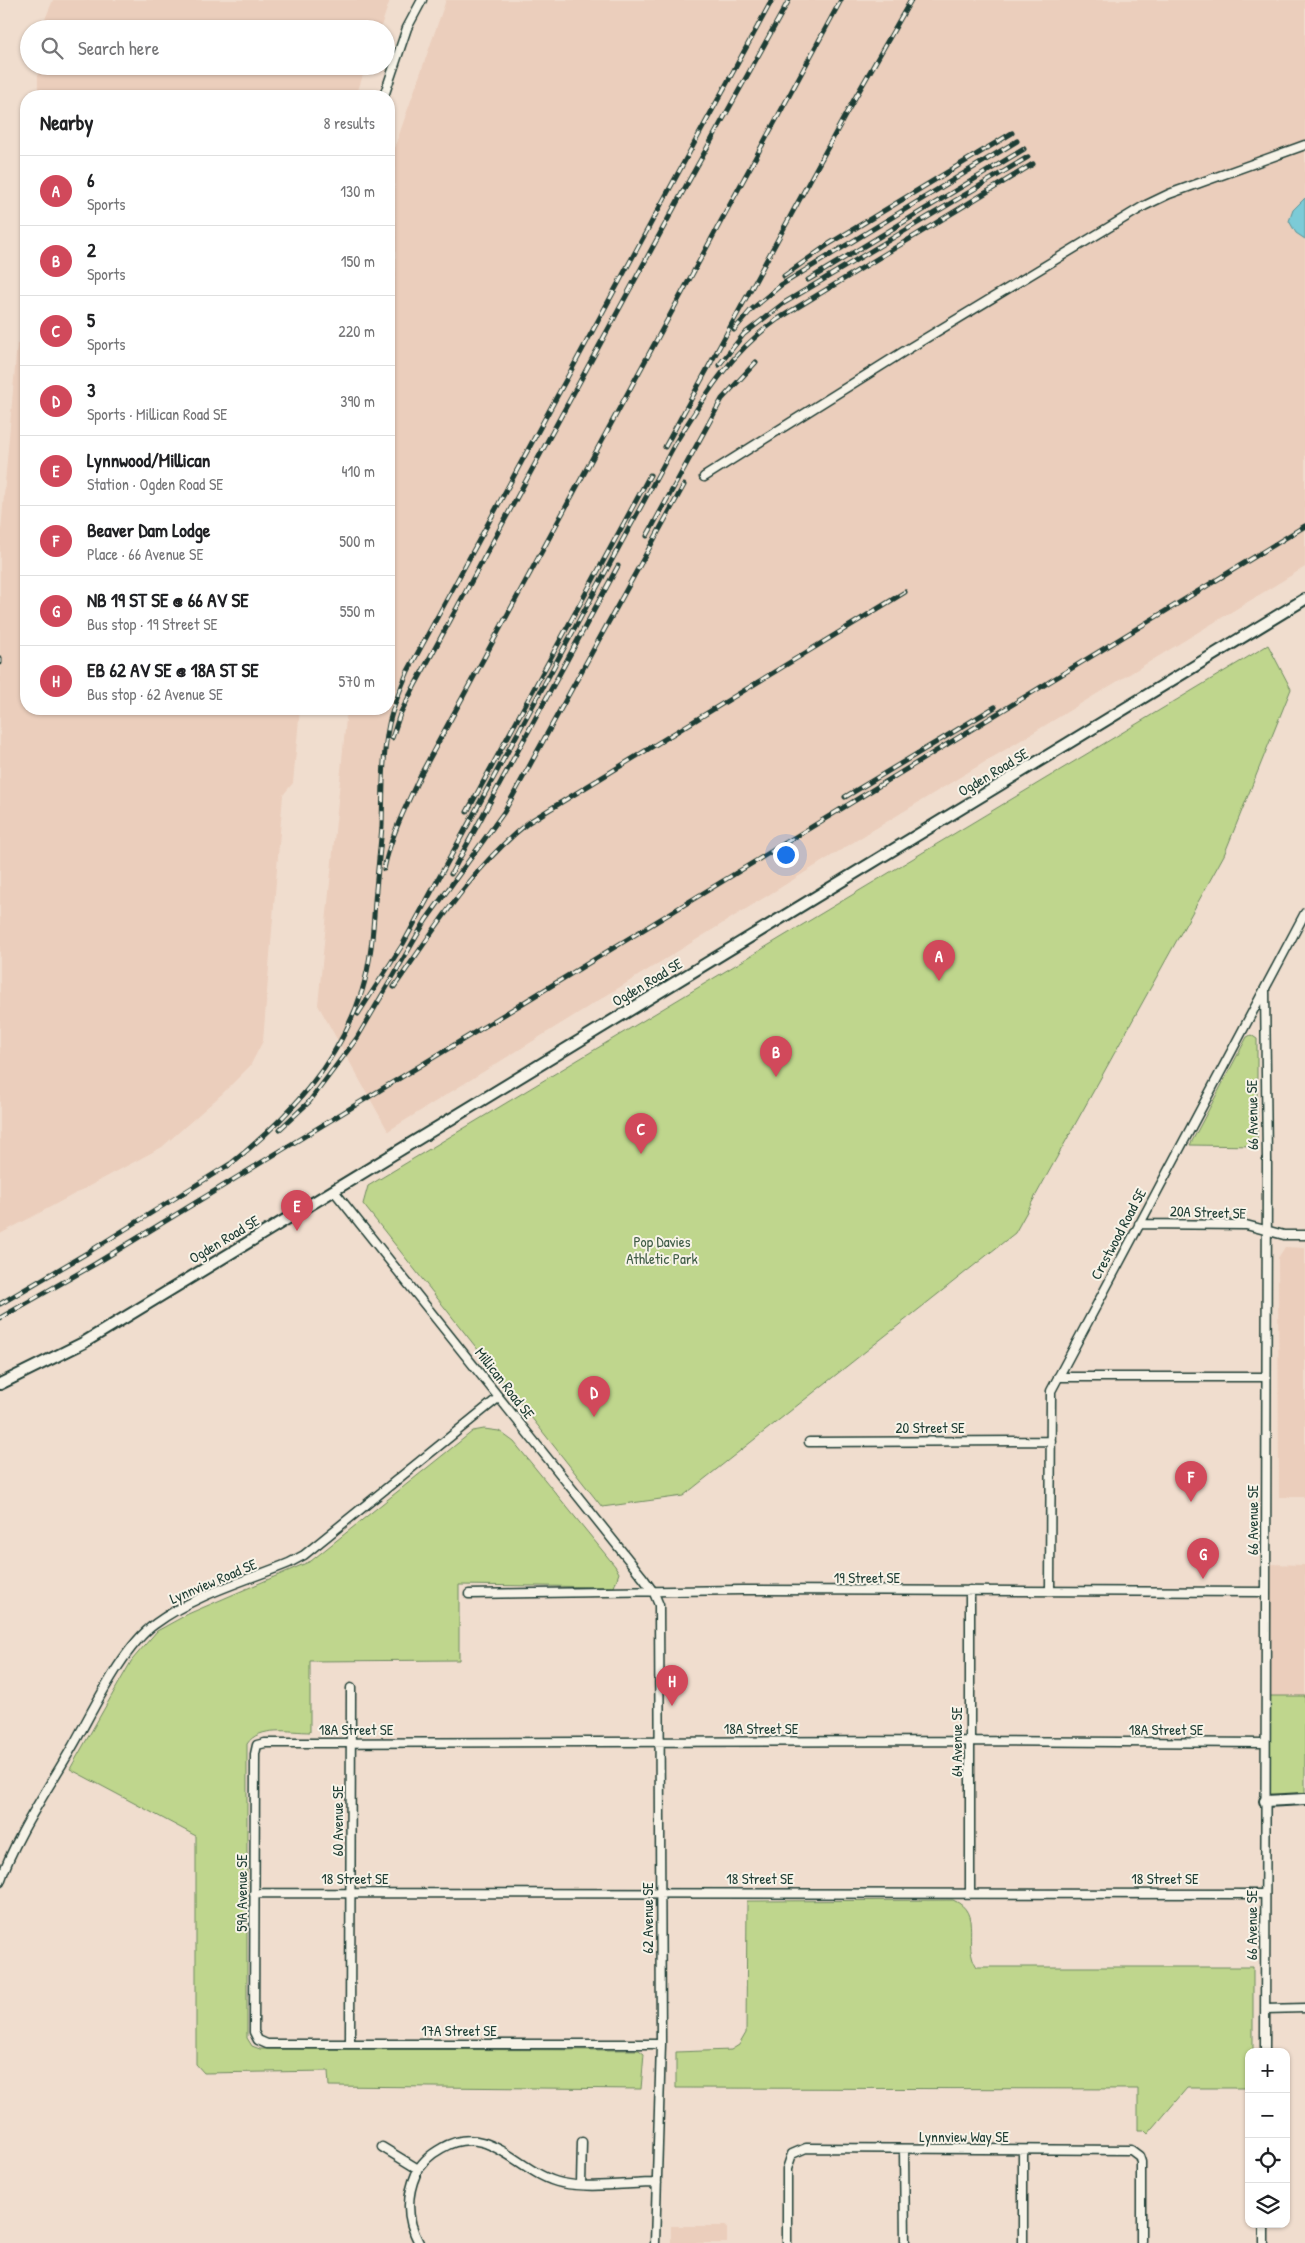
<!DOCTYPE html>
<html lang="en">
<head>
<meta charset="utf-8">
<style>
	body { margin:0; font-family:"Patrick Hand",sans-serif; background:#f2f2f2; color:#202124 }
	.controls { position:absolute; right:15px; bottom:15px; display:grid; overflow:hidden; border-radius:10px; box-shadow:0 1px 4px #0004 }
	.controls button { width:45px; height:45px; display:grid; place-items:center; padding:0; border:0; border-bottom:1px solid #e0e0e0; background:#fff; color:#202124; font:25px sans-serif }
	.you { position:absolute; left:785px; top:854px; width:18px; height:18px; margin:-12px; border:4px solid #fff; border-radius:50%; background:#1a73e8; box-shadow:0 0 0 8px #1a73e833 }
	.badge { display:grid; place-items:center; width:32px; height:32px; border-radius:50%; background:#d1495b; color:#fff; font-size:16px; font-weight:700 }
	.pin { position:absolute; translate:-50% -41px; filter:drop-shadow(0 1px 2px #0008) }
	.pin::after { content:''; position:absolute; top:26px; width:18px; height:15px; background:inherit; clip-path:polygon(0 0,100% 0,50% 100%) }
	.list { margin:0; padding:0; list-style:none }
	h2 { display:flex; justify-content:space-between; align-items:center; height:65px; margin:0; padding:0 20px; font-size:21px }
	h2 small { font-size:16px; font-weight:400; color:#757577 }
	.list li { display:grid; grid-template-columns:32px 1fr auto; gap:15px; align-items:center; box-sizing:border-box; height:70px; padding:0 20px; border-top:1px solid #e0e0e0 }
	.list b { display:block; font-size:19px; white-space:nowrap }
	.list p { margin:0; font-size:16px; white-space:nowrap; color:#757577 }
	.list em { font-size:16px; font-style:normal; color:#757577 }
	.icon { flex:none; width:28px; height:28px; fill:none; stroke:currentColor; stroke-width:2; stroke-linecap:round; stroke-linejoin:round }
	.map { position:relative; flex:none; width:1305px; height:2243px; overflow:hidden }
	.search { position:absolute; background:#fff; box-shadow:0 1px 4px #0004; left:20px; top:20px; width:375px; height:55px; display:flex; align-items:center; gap:12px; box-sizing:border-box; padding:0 18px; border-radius:28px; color:#757577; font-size:19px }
	.panel { position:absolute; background:#fff; box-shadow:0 1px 4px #0004; left:20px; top:90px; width:375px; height:625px; border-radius:20px }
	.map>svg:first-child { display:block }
	.built { fill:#ebcebc }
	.green { fill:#bfd68d; stroke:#6f8a60 }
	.water { fill:#7ccbd7; stroke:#579296 }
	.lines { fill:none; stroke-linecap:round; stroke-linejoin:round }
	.minor-casing { stroke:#1f3d34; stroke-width:11 }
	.tertiary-casing { stroke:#1f3d34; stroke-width:14 }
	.minor { stroke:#f7f3e8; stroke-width:8 }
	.tertiary { stroke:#f7f3e8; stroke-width:10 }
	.rail-casing { stroke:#1f3d34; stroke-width:5 }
	.rail { stroke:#f7f3e8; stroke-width:3; stroke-dasharray:9; stroke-linecap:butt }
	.labels { text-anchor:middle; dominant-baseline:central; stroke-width:4; stroke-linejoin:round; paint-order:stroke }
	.street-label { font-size:15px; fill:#1f3d34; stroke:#f7f3e8 }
	.park-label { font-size:15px; fill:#3f5c46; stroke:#f7f3e8 }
</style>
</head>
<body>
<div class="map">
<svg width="1305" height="2243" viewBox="0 0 1305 2243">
	<rect width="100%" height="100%" fill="#f0ddce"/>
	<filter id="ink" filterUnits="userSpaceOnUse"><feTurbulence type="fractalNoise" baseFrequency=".02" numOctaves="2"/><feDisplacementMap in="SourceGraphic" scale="10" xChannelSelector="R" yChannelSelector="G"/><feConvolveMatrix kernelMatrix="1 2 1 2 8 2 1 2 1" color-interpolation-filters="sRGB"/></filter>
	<g filter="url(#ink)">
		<!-- built -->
		<path class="built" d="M 53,0 L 390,0 L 380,29 L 41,29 Z
			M 446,0 L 1305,0 L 1305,567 L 865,835 L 388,1131 L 318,1005 L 347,709 L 389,709 L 389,323 L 396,266 L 394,149 Z
			M 38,66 L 366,66 L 356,96 L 38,96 Z
			M 17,344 L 26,344 L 26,709 L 300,709 L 293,783 L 283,795 L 263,1041 L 250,1066 L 222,1094 L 162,1147 L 0,1234 L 0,542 Z
			M 1285,1247 L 1305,1248 L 1305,1497 L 1279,1497 L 1278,1258 Z
			M 1266,1564 L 1305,1565 L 1305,1696 L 1265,1696 Z
			M 671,2226 L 727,2226 L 727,2243 L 671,2243 Z"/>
		<!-- green -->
		<path class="green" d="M 1268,645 L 1291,689 L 1224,855 L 1015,1233 L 683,1496 L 602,1507 L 363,1204 L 368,1186 Z
			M 1251,1035 L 1257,1039 L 1257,1146 L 1190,1145 L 1247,1037 Z
			M 484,1429 L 499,1431 L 514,1442 L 615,1566 L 619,1573 L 614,1587 L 459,1585 L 459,1660 L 310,1661 L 310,1732 C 291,1732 259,1725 247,1744 L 247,2038 L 252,2046 L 260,2049 L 639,2050 L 644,2054 L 641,2089 L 329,2086 L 328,2071 L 204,2073 L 196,2064 L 196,1836 L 70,1769 L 132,1660 L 157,1631 L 188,1614 L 311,1561 L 473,1431 Z
			M 1265,1696 L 1305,1696 L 1305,1799 L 1265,1801 Z
			M 953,1900 C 984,1913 961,1944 977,1967 L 1253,1967 L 1253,2052 L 1249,2052 L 1249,2088 L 1187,2088 L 1148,2134 L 1144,2130 L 1138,2130 L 1138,2089 L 676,2088 L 676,2052 L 731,2050 L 739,2045 L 746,2033 L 747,1901 Z"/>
		<!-- water -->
		<path class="water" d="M 1305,198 L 1305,239 L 1296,233 L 1289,221 L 1293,210 Z"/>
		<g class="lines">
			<defs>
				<path id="minor" d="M 384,96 L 407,28 L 422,0
					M 704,477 L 903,352 L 1144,206 L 1169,194 L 1305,145
					M 1265,989 L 1267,1159 L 1265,2052
					M 334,1191 L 644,1579 L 654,1593 L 659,1605 L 661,2044 L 655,2243
					M 1139,1224 L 1246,1225 L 1284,1235 L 1305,1235
					M 1058,1377 L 1266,1377
					M 809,1442 L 1051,1441
					M 970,1590 L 970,1893
					M 1050,1591 L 1051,1391 L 1305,913
					M 469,1594 L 742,1590 L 1266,1592
					M 0,1882 C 14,1839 48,1789 71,1749 C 92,1713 122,1647 155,1624 C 194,1595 245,1581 289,1563 L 304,1555 L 498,1398
					M 254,1893 L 1265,1894
					M 1265,2009 L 1305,2008
					M 350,2044 L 351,1688
					M 661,2044 L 267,2044 L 258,2040 L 254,2032 L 255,1754 L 257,1745 L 265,1743 L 969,1741 L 1265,1743
					M 382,2147 L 418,2169
					M 904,2150 L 905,2243
					M 581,2184 L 582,2142
					M 419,2243 C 407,2221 406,2197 416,2174 C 421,2162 431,2154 442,2148 C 489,2120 520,2175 562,2183 C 589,2189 629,2183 657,2183
					M 787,2243 L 787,2169 L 792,2154 L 806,2148 L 1131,2150 L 1139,2156 L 1141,2162 L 1141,2243
					M 1023,2243 L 1023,2150
					M 1264,2243 L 1264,2224"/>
				<path id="tertiary" d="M 0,1384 L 83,1343 L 1305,599
					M 1265,1801 L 1305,1799"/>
			</defs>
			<!-- minor casing -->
			<use href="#minor" class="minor-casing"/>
			<!-- tertiary casing -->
			<use href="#tertiary" class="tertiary-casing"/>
			<!-- minor -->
			<use href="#minor" class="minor"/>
			<!-- tertiary -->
			<use href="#tertiary" class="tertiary"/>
			<defs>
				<path id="rail" d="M 784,276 L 829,244 L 1012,133
					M 808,280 L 1024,149
					M 734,330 L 751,310 L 781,285 L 1017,141
					M 719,365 L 744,334 L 784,303 L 1028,157
					M 665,447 L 847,112 L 911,0
					M 647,536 L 722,399 L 756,362
					M 0,663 L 0,658
					M 392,738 L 400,714 L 414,687 L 681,195 L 789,0
					M 845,797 L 995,707
					M 467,812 L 650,475
					M 384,869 C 391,835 406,806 421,774 L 841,0
					M 451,874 L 618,566
					M 394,987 C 435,929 473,866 529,822 L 905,592
					M 358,1014 L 403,944 L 676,442 C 706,394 731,352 778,319 L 1033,164
					M 280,1129 L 309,1102 L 357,1038 L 426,920 L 504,812 L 684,485
					M 228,1166 C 286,1120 339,1064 362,991 C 371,962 373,932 375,901 C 377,876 380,851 382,826 C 383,792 382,758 389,724 C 393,706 401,688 408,671 L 772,0
					M 0,1304 L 87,1253 L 233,1162
					M 0,1318 L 95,1264 L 1305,526"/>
			</defs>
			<!-- rail casing -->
			<use href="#rail" class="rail-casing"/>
			<!-- rail -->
			<use href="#rail" class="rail"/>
		</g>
	</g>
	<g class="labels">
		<!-- street labels -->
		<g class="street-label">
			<text transform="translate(993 772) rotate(-31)">Ogden Road SE</text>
			<text transform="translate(647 982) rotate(-31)">Ogden Road SE</text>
			<text transform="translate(1252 1115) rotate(-91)">66 Avenue SE</text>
			<text transform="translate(1208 1212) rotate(2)">20A Street SE</text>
			<text transform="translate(1118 1234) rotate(-62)">Crestwood Road SE</text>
			<text transform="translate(224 1239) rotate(-31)">Ogden Road SE</text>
			<text transform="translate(505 1383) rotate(52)">Millican Road SE</text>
			<text x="930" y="1427">20 Street SE</text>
			<text transform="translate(1252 1520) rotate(-90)">66 Avenue SE</text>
			<text x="867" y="1577">19 Street SE</text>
			<text transform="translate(213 1581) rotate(-23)">Lynnview Road SE</text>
			<text x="761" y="1728">18A Street SE</text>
			<text x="356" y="1729">18A Street SE</text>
			<text x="1166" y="1729">18A Street SE</text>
			<text transform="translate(956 1742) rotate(-90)">64 Avenue SE</text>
			<text transform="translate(337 1821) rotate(-90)">60 Avenue SE</text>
			<text x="355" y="1878">18 Street SE</text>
			<text x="760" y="1878">18 Street SE</text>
			<text x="1165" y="1878">18 Street SE</text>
			<text transform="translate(241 1893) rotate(-90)">59A Avenue SE</text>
			<text transform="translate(647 1918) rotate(-90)">62 Avenue SE</text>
			<text transform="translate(1251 1925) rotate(-90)">66 Avenue SE</text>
			<text x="459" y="2030">17A Street SE</text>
			<text x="964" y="2136">Lynnview Way SE</text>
		</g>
		<!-- park labels -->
		<g class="park-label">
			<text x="662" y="1241">Pop Davies<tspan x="662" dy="17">Athletic Park</tspan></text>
		</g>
	</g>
</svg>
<div class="controls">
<button>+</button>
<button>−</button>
<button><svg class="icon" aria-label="locate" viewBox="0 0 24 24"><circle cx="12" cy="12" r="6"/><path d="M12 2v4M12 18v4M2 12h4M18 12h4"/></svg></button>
<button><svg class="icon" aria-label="layers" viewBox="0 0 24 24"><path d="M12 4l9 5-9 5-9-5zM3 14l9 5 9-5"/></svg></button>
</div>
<div class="you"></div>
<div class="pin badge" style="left:939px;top:981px">A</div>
<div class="pin badge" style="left:776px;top:1077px">B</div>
<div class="pin badge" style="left:641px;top:1154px">C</div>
<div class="pin badge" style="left:594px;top:1417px">D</div>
<div class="pin badge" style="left:297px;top:1231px">E</div>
<div class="pin badge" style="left:1191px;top:1502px">F</div>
<div class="pin badge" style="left:1203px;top:1579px">G</div>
<div class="pin badge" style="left:672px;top:1706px">H</div>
<div class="search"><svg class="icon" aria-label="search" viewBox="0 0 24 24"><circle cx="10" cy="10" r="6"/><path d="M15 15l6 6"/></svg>Search here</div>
<section class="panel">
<h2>Nearby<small>8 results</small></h2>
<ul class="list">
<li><span class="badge">A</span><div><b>6</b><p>Sports</p></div><em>130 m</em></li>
<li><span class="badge">B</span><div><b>2</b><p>Sports</p></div><em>150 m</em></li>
<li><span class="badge">C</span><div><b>5</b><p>Sports</p></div><em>220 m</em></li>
<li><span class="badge">D</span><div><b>3</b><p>Sports · Millican Road SE</p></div><em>390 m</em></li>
<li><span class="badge">E</span><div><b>Lynnwood/Millican</b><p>Station · Ogden Road SE</p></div><em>410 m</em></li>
<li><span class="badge">F</span><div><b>Beaver Dam Lodge</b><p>Place · 66 Avenue SE</p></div><em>500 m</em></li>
<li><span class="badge">G</span><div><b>NB 19 ST SE @ 66 AV SE</b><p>Bus stop · 19 Street SE</p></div><em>550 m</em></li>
<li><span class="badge">H</span><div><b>EB 62 AV SE @ 18A ST SE</b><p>Bus stop · 62 Avenue SE</p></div><em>570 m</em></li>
</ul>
</section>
</div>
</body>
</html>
